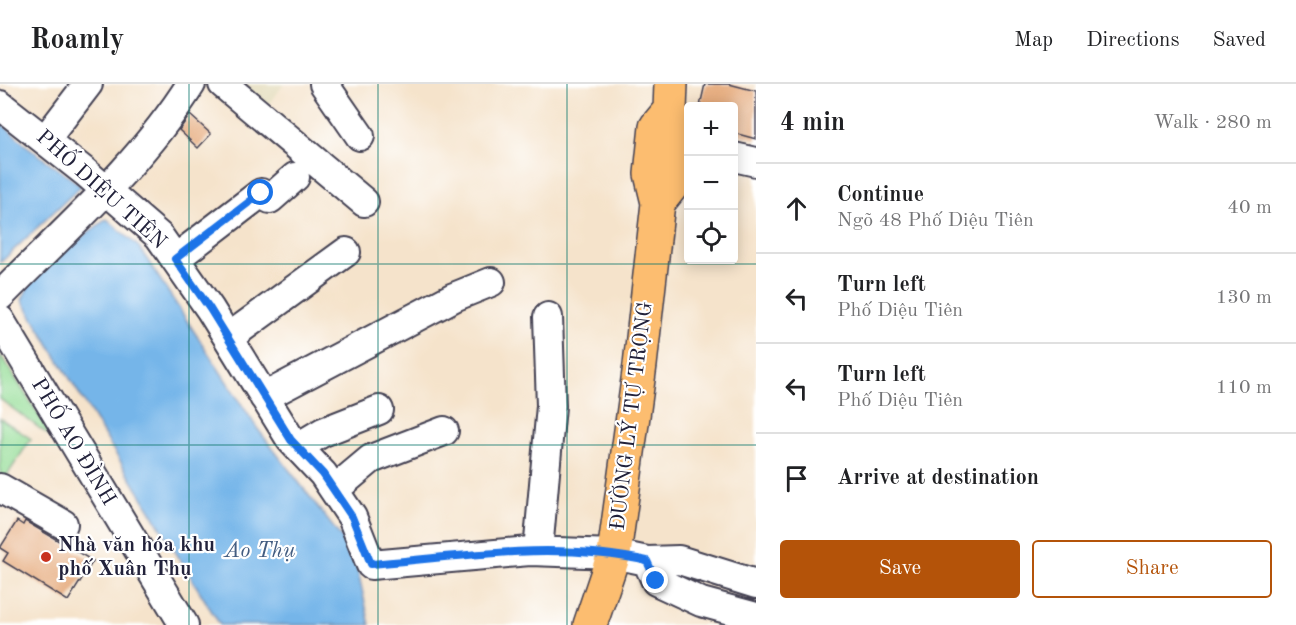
<!DOCTYPE html>
<html lang="en">
<head>
<meta charset="utf-8">
<style>
	body { margin:0; font-family:"Old Standard TT",serif; background:#f6f6f6; color:#202124 }
	.controls { position:absolute; right:18px; top:18px; display:grid; overflow:hidden; border-radius:6px; box-shadow:0 3px 15px #0003 }
	.controls button { width:54px; height:54px; display:grid; place-items:center; padding:0; border:0; border-bottom:2px solid #e0e0e0; background:#fff; color:#202124; font:30px sans-serif }
	.stop { position:absolute; width:18px; height:18px; margin:-14px; border:4px solid #1a73e8; border-radius:50%; background:#fff }
	.stop.end { background:#1a73e8; border-color:#fff; box-shadow:0 2px 6px #0008 }
	.list { margin:0; padding:0; list-style:none }
	h2 { display:flex; justify-content:space-between; align-items:center; height:78px; margin:0; padding:0 24px; font-size:26px }
	h2 small { font-size:20px; font-weight:400; color:#757577 }
	.list li { display:grid; grid-template-columns:39px 1fr auto; gap:18px; align-items:center; box-sizing:border-box; height:90px; padding:0 24px; border-top:2px solid #e0e0e0 }
	.list b { display:block; font-size:22px; white-space:nowrap }
	.list p { margin:0; font-size:20px; white-space:nowrap; color:#757577 }
	.list em { font-size:20px; font-style:normal; color:#757577 }
	.actions { display:flex; gap:12px; padding:18px 24px }
	.actions a { flex:1; padding:14px 0; border:2px solid #b45309; border-radius:6px; text-align:center; font-size:21px; color:#b45309 }
	.actions .main { background:#b45309; color:#fff }
	.icon { flex:none; width:33px; height:33px; fill:none; stroke:currentColor; stroke-width:2; stroke-linecap:round; stroke-linejoin:round }
	.map { position:relative; flex:none; width:756px; height:541px; overflow:hidden }
	header { display:flex; align-items:center; gap:36px; box-sizing:border-box; height:84px; padding:0 30px; background:#fff; border-bottom:2px solid #e0e0e0 }
	header strong { font-size:28px }
	nav { display:flex; gap:33px; margin-inline-start:auto; font-size:21px }
	main { display:flex }
	aside { flex:1; background:#fff }
	.map>svg:first-child { display:block }
	.built { fill:#e3dbba }
	.green { fill:#96de98; stroke:#5c806a; stroke-width:1.5 }
	.water { fill:#75b5e9; stroke:#4c6c92; stroke-width:1.5 }
	.building { fill:#e4a674 }
	.lines { fill:none; stroke-linecap:round; stroke-linejoin:round }
	.minor-casing { stroke:#423f51; stroke-width:32 }
	.major-casing { stroke:#423f51; stroke-width:36 }
	.minor { stroke:#fff; stroke-width:28 }
	.major { stroke:#fcbd6f; stroke-width:33 }
	.route { stroke:#1a73e8; stroke-width:8 }
	.grid { fill:none; stroke:#0f766e; stroke-width:1.5; stroke-opacity:0.55 }
	.poi-dot { fill:#c8321e; stroke:#fff; stroke-width:2 }
	.labels { text-anchor:middle; dominant-baseline:central; stroke-width:4.5; stroke-linejoin:round; paint-order:stroke }
	.street-label { font-size:21px; fill:#22223b; stroke:#fff }
	.poi-label { font-size:21px; font-weight:bold; fill:#22223b; stroke:#fff; text-anchor:start }
	.water-label { font-size:22px; font-style:italic; fill:#435d81; stroke:#fff }
</style>
</head>
<body>
<header>
<strong>Roamly</strong>
<nav><a>Map</a><a>Directions</a><a>Saved</a></nav>
</header>
<main>
<div class="map">
<svg width="756" height="541" viewBox="0 0 756 541">
	<rect width="100%" height="100%" fill="#fff"/>
	<filter id="ink" filterUnits="userSpaceOnUse"><feTurbulence type="fractalNoise" baseFrequency=".0167" numOctaves="2"/><feDisplacementMap in="SourceGraphic" scale="12" xChannelSelector="R" yChannelSelector="G"/><feConvolveMatrix kernelMatrix="1 2 1 2 8 2 1 2 1" color-interpolation-filters="sRGB"/></filter>
	<filter id="wash" filterUnits="userSpaceOnUse"><feTurbulence type="fractalNoise" baseFrequency=".008" numOctaves="4" result="noise"/><feDisplacementMap in="SourceGraphic" scale="24" xChannelSelector="R" yChannelSelector="G"/><feGaussianBlur stdDeviation="1.35" result="paint"/><feColorMatrix in="noise" values="0 0 0 0 0 0 0 0 0 0 0 0 0 0 0 0 0 1.4 0 .05"/><feComposite in="paint" operator="in"/></filter>
	<g filter="url(#wash)">
		<rect width="100%" height="100%" fill="#f5e3cb"/>
		<!-- built -->
		<path class="built" d="M 228,0 L 284,0 L 262,29 Z"/>
		<!-- green -->
		<path class="green" d="M 0,270 L 54,355 L 0,315 Z
			M 0,334 L 31,355 L 4,396 L 0,393 Z"/>
		<!-- water -->
		<path class="water" d="M 0,38 L 27,62 L 81,102 L 0,179 Z
			M 107,135 L 139,163 L 257,344 L 354,470 L 370,541 L 220,541 L 22,216 L 34,190 L 62,167 Z"/>
		<g id="blocks">
			<!-- building -->
			<path class="building" d="M 705,0 L 729,0 L 756,7 L 756,55 L 734,49 L 734,22 L 700,22 Z
				M 190,31 L 211,50 L 198,64 L 179,46 Z
				M 17,437 L 23,441 L 25,437 L 93,477 L 68,517 L 3,477 L 8,469 L 0,464 Z"/>
		</g>
	</g>
	<g filter="url(#ink)">
		<use href="#blocks" fill-opacity="0" stroke="#423f51" stroke-width="1.5"/>
		<g class="lines">
			<defs>
				<path id="minor" d="M 223,0 L 364,118
					M 324,0 L 360,52
					M 0,21 L 85,88 L 159,152 L 210,225 L 291,356 L 323,390 L 352,433 L 371,481 L 530,467 L 614,470 L 647,477 L 679,476 L 756,500
					M 45,56 L 88,0
					M 734,73 L 756,78
					M 175,175 L 261,109 L 270,115 L 295,93
					M 0,212 C 66,145 141,80 191,0
					M 0,236 L 184,541
					M 228,254 L 346,168
					M 264,313 L 454,213 L 491,198
					M 298,363 L 323,348 L 379,326
					M 0,404 L 63,440
					M 334,406 L 371,375 L 444,347
					M 538,467 L 551,322 L 548,233
					M 647,477 L 656,497 L 701,518 L 756,533"/>
				<path id="major" d="M 658,119 L 677,95 L 681,59 L 670,26 L 671,0
					M 590,541 L 614,470 L 640,281 L 658,119 L 651,90 L 656,43 L 670,26"/>
			</defs>
			<!-- minor casing -->
			<use href="#minor" class="minor-casing"/>
			<!-- major casing -->
			<use href="#major" class="major-casing"/>
			<!-- minor -->
			<use href="#minor" class="minor"/>
			<!-- major -->
			<use href="#major" class="major"/>
		</g>
	</g>
	<g class="lines" filter="url(#ink)">
		<!-- route -->
		<path class="route" d="M 261,109 L 175,175 L 210,225 L 291,356 L 323,390 L 352,433 L 371,480 C 463,472 557,457 647,477 L 656,497"/>
	</g>
	<!-- grid -->
	<path class="grid" d="M 189,0 L 189,541M 378,0 L 378,541M 567,0 L 567,541M 0,180 L 756,180M 0,361 L 756,361"/>
	<!-- markers -->
	<circle class="poi-dot" cx="46" cy="473" r="6"/>
	<g class="labels">
		<!-- street labels -->
		<g class="street-label">
			<text transform="translate(101 106) rotate(42)">PHỐ DIỆU TIÊN</text>
			<text transform="translate(632 332) rotate(-83)">ĐƯỜNG LÝ TỰ TRỌNG</text>
			<text transform="translate(73 358) rotate(59)">PHỐ AO ĐÌNH</text>
		</g>
		<!-- poi labels -->
		<g class="poi-label">
			<text x="58" y="461">Nhà văn hóa khu<tspan x="58" dy="24">phố Xuân Thụ</tspan></text>
		</g>
		<!-- water labels -->
		<g class="water-label">
			<text x="260" y="467">Ao Thụ</text>
		</g>
	</g>
</svg>
<div class="controls">
<button>+</button>
<button>−</button>
<button><svg class="icon" aria-label="locate" viewBox="0 0 24 24"><circle cx="12" cy="12" r="6"/><path d="M12 2v4M12 18v4M2 12h4M18 12h4"/></svg></button>
</div>
<div class="stop" style="left:261px;top:109px"></div>
<div class="stop end" style="left:656px;top:497px"></div>
</div>
<aside>
<h2>4 min<small>Walk · 280 m</small></h2>
<ul class="list">
<li><svg class="icon" aria-label="ahead" viewBox="0 0 24 24"><path d="M12 20V5M6 11l6-6 6 6"/></svg><div><b>Continue</b><p>Ngõ 48 Phố Diệu Tiên</p></div><em>40 m</em></li>
<li><svg class="icon" aria-label="left" viewBox="0 0 24 24"><path d="M17 20v-9H6M10 6l-5 5 5 5"/></svg><div><b>Turn left</b><p>Phố Diệu Tiên</p></div><em>130 m</em></li>
<li><svg class="icon" aria-label="left" viewBox="0 0 24 24"><path d="M17 20v-9H6M10 6l-5 5 5 5"/></svg><div><b>Turn left</b><p>Phố Diệu Tiên</p></div><em>110 m</em></li>
<li><svg class="icon" aria-label="arrive" viewBox="0 0 24 24"><path d="M6 21V4h12l-3 4 3 4H6"/></svg><div><b>Arrive at destination</b></div></li>
</ul>
<div class="actions"><a class="main">Save</a><a>Share</a></div>
</aside>
</main>
</body>
</html>
